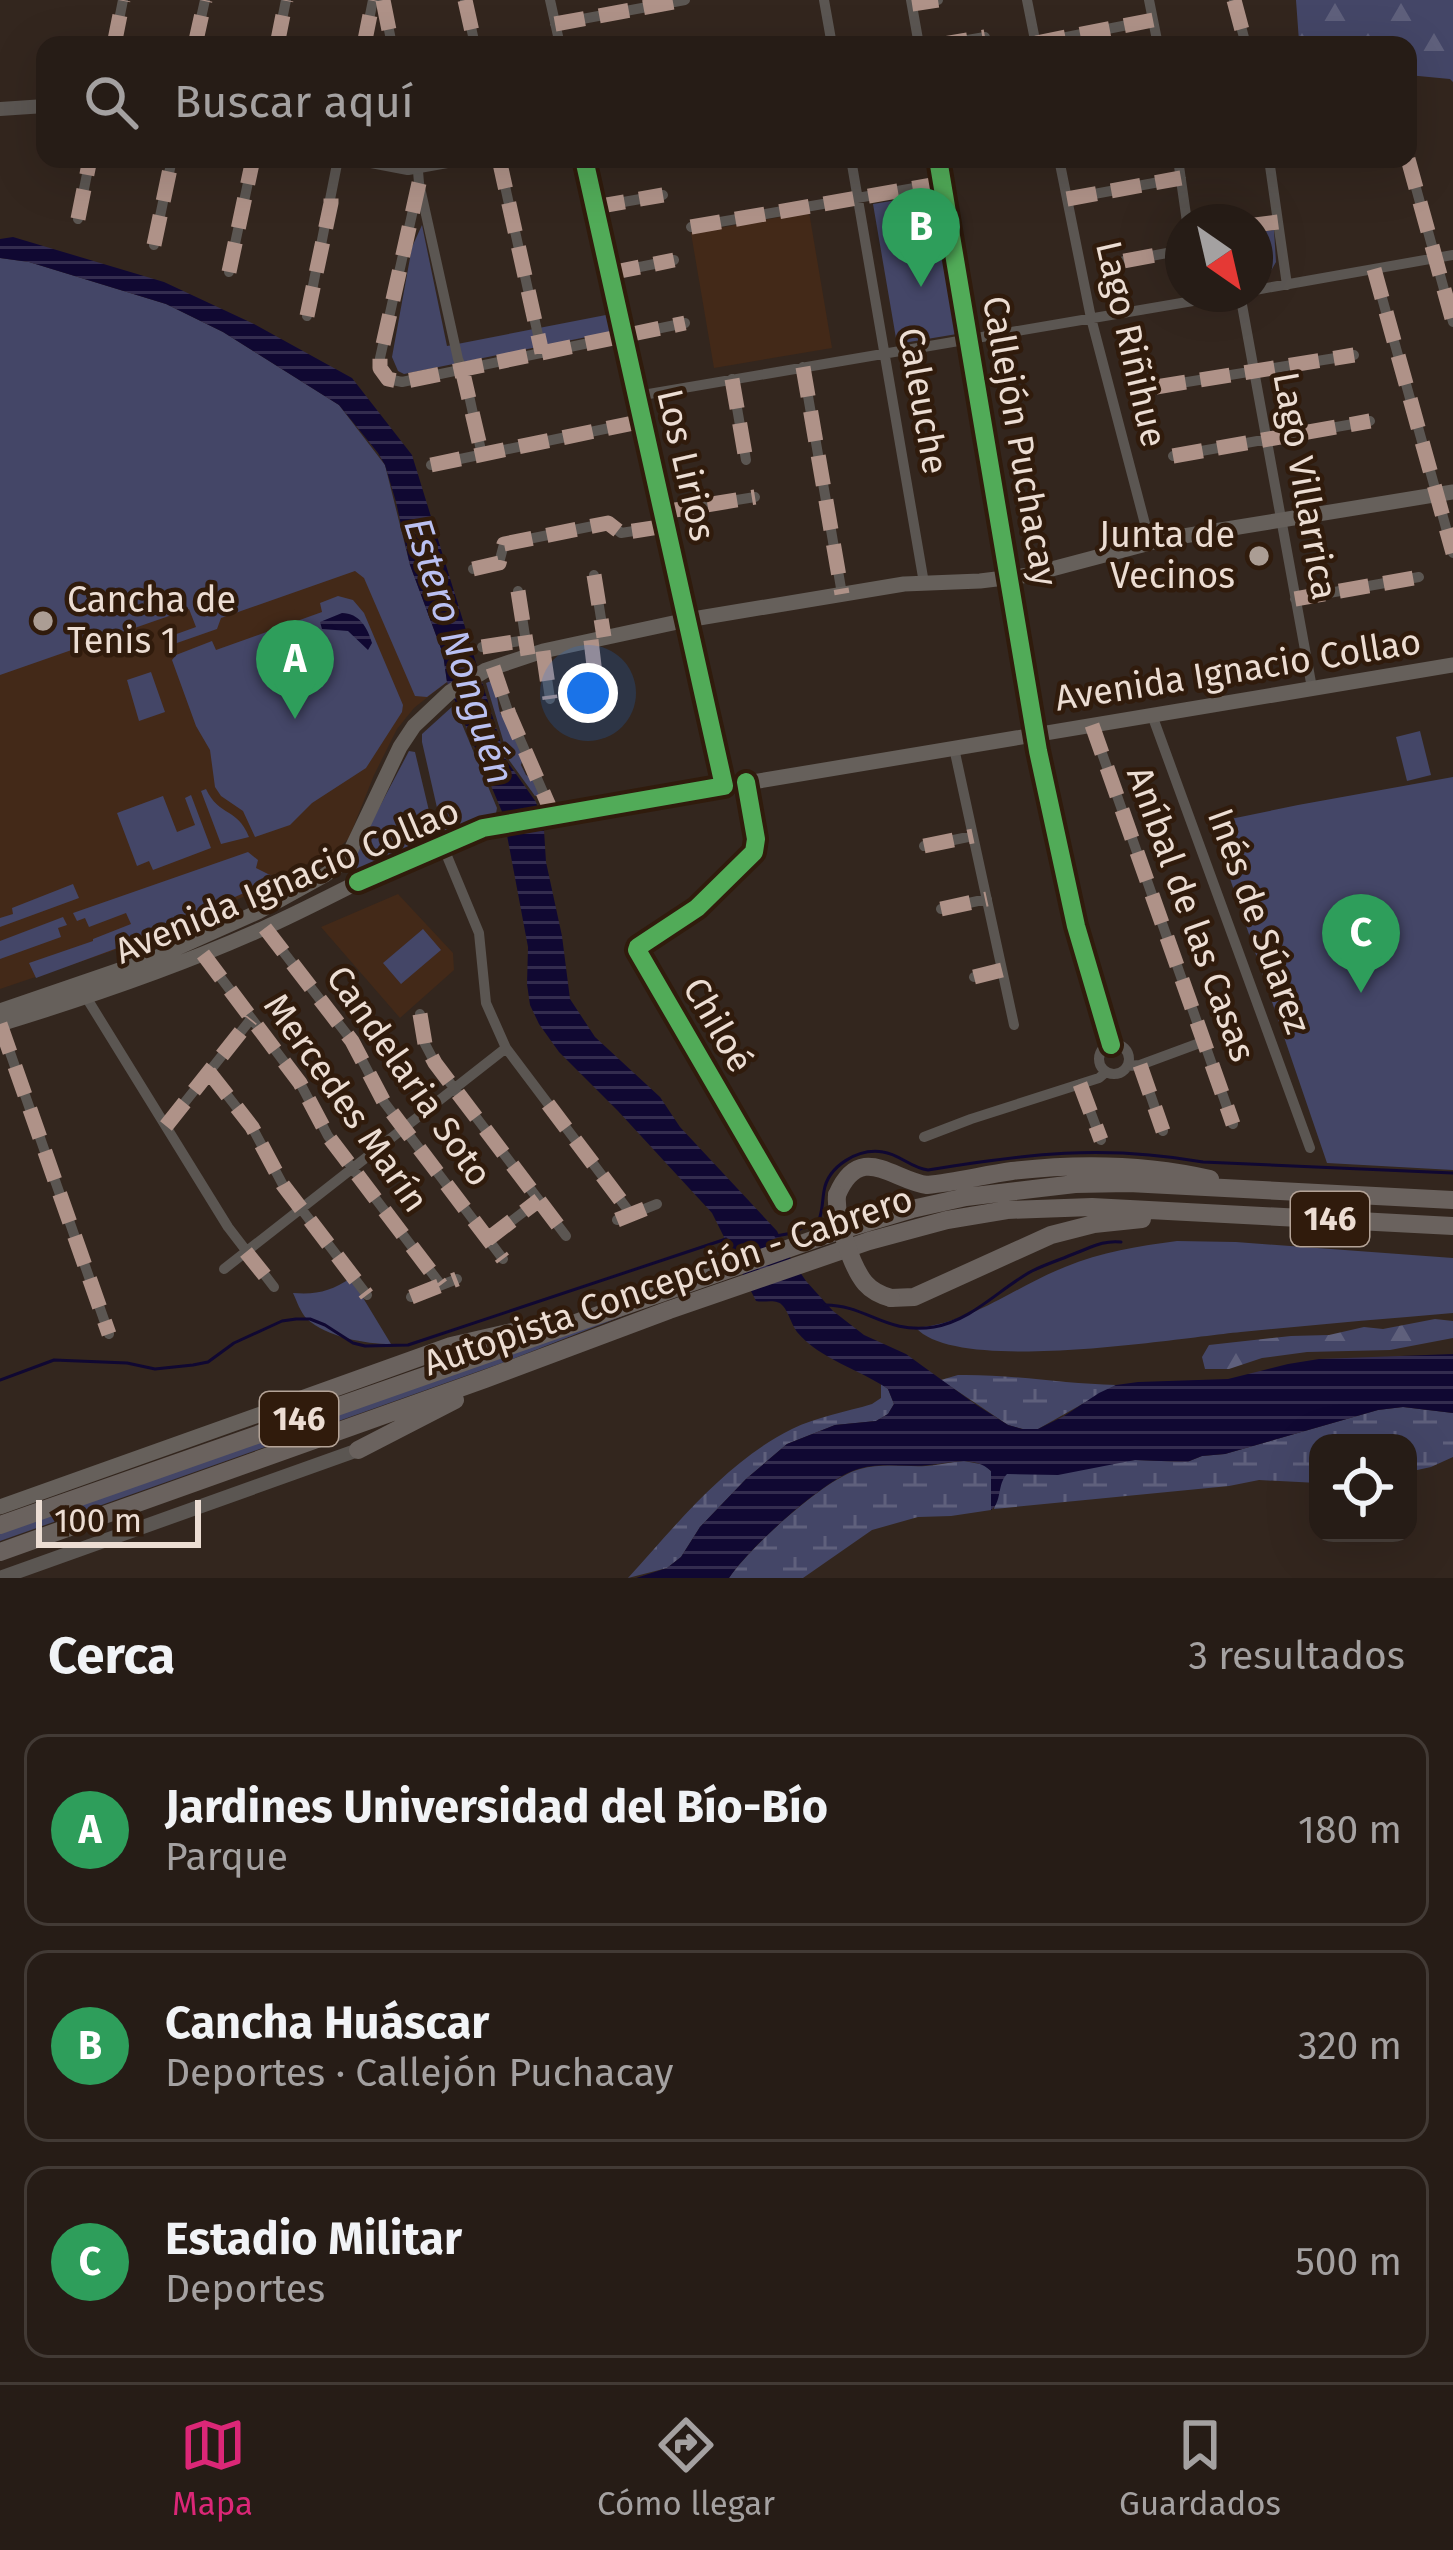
<!DOCTYPE html>
<html lang="es">
<head>
<meta charset="utf-8">
<style>
	body { margin:0; font-family:"Fira Sans",sans-serif; background:#322923; color:#f1f3f6 }
	.controls { position:absolute; right:36px; bottom:36px; display:grid; overflow:hidden; border-radius:24px; box-shadow:0 12px 48px #0002 }
	.controls button { width:108px; height:108px; display:grid; place-items:center; padding:0; border:0; border-bottom:3px solid #423a35; background:#261c16; color:#f1f3f6; font:60px sans-serif }
	.compass { position:absolute; left:1165px; top:204px; width:108px; height:108px; border-radius:50%; background:#261c16; box-shadow:0 12px 48px #0002; rotate:146deg }
	.scale { position:absolute; left:36px; bottom:30px; width:165px; box-sizing:border-box; padding-left:12px; border:6px solid #ecddd3; border-top:0; font-size:33px; line-height:42px; white-space:nowrap; color:#ecddd3; -webkit-text-stroke:9px #301b0c; paint-order:stroke }
	.you { position:absolute; left:588px; top:693px; width:42px; height:42px; margin:-30px; border:9px solid #fff; border-radius:50%; background:#1a73e8; box-shadow:0 0 0 18px #1a73e833 }
	.badge { display:grid; place-items:center; width:78px; height:78px; border-radius:50%; background:#db2777; color:#fff; font-size:39px; font-weight:700 }
	.pin { position:absolute; translate:-50% -99px; filter:drop-shadow(0 3px 6px #0008) }
	.pin::after { content:''; position:absolute; top:63px; width:42px; height:36px; background:inherit; clip-path:polygon(0 0,100% 0,50% 100%) }
	.list { margin:0; padding:0; list-style:none }
	h2 { display:flex; justify-content:space-between; align-items:center; height:156px; margin:0; padding:0 48px; font-size:51px }
	h2 small { font-size:39px; font-weight:400; color:#a4a1a1 }
	.list li { display:grid; grid-template-columns:78px 1fr auto; gap:36px; align-items:center; box-sizing:border-box; height:192px; margin:0 24px 24px; padding:0 24px; border:3px solid #423a35; border-radius:24px }
	.list b { display:block; font-size:45px; white-space:nowrap }
	.list p { margin:0; font-size:39px; white-space:nowrap; color:#a4a1a1 }
	.list em { font-size:39px; font-style:normal; color:#a4a1a1 }
	.icon { flex:none; width:66px; height:66px; fill:none; stroke:currentColor; stroke-width:2; stroke-linecap:round; stroke-linejoin:round }
	.map { position:relative; flex:none; width:1453px; height:1578px; overflow:hidden }
	.search { position:absolute; background:#261c16; box-shadow:0 12px 48px #0002; left:36px; right:36px; top:36px; height:132px; display:flex; align-items:center; gap:30px; box-sizing:border-box; padding:0 42px; border-radius:24px; color:#a4a1a1; font-size:45px }
	.sheet { height:804px; background:#261c16 }
	nav { display:flex; justify-content:space-around; align-items:center; box-sizing:border-box; height:168px; border-top:3px solid #423a35; background:#261c16; font-size:33px; color:#a4a1a1 }
	nav a { display:grid; justify-items:center; gap:6px }
	nav .on { color:#db2777 }
	.map>svg:first-child { display:block }
	.built { fill:#432918 }
	.green { fill:#444667 }
	.forest { fill:url(#forest-firs) }
	.wetland { fill:url(#wetland-marsh) }
	.water { fill:url(#water-rules) }
	.lines { fill:none; stroke-linecap:round; stroke-linejoin:round }
	.stream { stroke:#100832; stroke-width:3 }
	.minor { stroke:#5b5652; stroke-width:10 }
	.tertiary { stroke:#5b5652; stroke-width:14 }
	.secondary { stroke:#66605b; stroke-width:15 }
	.motorway { stroke:#6a625e; stroke-width:18 }
	.motorway-bridge { stroke:#6a625e; stroke-width:18 }
	.quiet { stroke:#af9288; stroke-width:15; stroke-dasharray:30 15; stroke-linecap:butt }
	.cycleway-casing { stroke:#301b0c; stroke-width:26 }
	.cycleway { stroke:#51ab58; stroke-width:18 }
	.poi-dot { fill:#ab9d94; stroke:#301b0c; stroke-width:4.5 }
	.labels { text-anchor:middle; dominant-baseline:central; stroke-width:9; stroke-linejoin:round; paint-order:stroke }
	.shield { fill:#301b0c; stroke:#b4a397; stroke-width:3 }
	.shield-label { font-size:33px; font-weight:bold; fill:#ecddd3 }
	.street-label { font-size:36px; fill:#ecddd3; stroke:#301b0c }
	.poi-label { font-size:36px; fill:#ecddd3; stroke:#301b0c; text-anchor:end }
	.water-label { font-size:39px; font-style:italic; fill:#bac0f1; stroke:#301b0c }
</style>
</head>
<body>
<div class="map">
<svg width="1453" height="1578" viewBox="0 0 1453 1578">
	<defs>
		<pattern id="forest-firs" width="22" height="20" patternUnits="userSpaceOnUse" patternTransform="scale(3)"><rect width="22" height="20" fill="#444667"/><path d="M5 1l3.5 6h-7zM16 11l3.5 6h-7z" fill="#5f607c"/></pattern>
		<pattern id="wetland-marsh" width="20" height="14" patternUnits="userSpaceOnUse" patternTransform="scale(3)"><rect width="20" height="14" fill="#444667"/><path d="M1 5h8M5 5V1M11 12h8M15 12V8" fill="none" stroke="#5f607c"/></pattern>
		<pattern id="water-rules" width="6" height="5" patternUnits="userSpaceOnUse" patternTransform="scale(3)"><rect width="6" height="5" fill="#100832"/><path d="M0 2.5h6" fill="none" stroke="#332c4f"/></pattern>
	</defs>
	<rect width="100%" height="100%" fill="#33261e"/>
	<!-- built -->
	<path class="built" d="M 809,212 L 832,348 L 714,368 L 691,233 Z
		M 0,258 L 410,565 L 447,682 L 414,708 L 397,729 L 374,775 L 349,838 L 330,857 L 323,862 L 311,862 L 255,892 L 127,946 L 0,989 Z
		M 398,894 L 453,953 L 454,970 L 400,1018 L 321,927 Z"/>
	<!-- green -->
	<path class="green" d="M 939,193 L 963,333 L 897,344 L 873,204 Z
		M 422,225 L 447,346 L 611,314 L 616,331 L 404,374 L 398,371 L 392,357 L 412,247 Z
		M 1274,230 L 1276,262 L 1268,276 L 1255,278 L 1255,233 Z
		M 0,258 L 29,262 L 166,304 L 223,332 L 339,405 L 385,465 L 410,565 L 443,654 L 447,682 L 427,697 L 415,696 L 364,578 L 355,571 L 221,618 L 217,629 L 174,644 L 171,636 L 196,627 L 189,609 L 0,675 Z
		M 338,596 L 353,600 L 364,613 L 403,705 L 402,712 L 366,768 L 312,803 L 290,825 L 255,837 L 243,811 L 221,796 L 215,787 L 210,750 L 196,726 L 172,660 L 176,655 L 212,641 L 216,650 L 322,612 L 320,603 Z
		M 151,672 L 165,712 L 139,721 L 127,680 Z
		M 491,681 L 494,683 C 498,694 497,705 501,715 L 508,718 L 523,758 L 521,765 L 526,775 L 533,779 L 540,794 L 535,796 L 509,760 L 486,683 Z
		M 454,705 L 497,808 L 495,819 L 449,835 L 443,834 L 422,742 L 422,734 Z
		M 1420,731 L 1431,775 L 1407,781 L 1396,737 Z
		M 409,751 L 415,752 L 435,836 L 433,840 L 356,873 L 352,859 Z
		M 1453,777 L 1453,1170 L 1327,1163 L 1211,823 L 1298,805 Z
		M 206,789 C 219,817 237,807 249,837 L 221,844 L 201,791 Z
		M 191,795 L 211,848 L 153,870 L 149,861 L 137,866 L 117,813 L 163,796 L 177,832 L 195,825 L 185,798 Z
		M 248,852 L 258,860 L 256,868 L 274,877 L 274,880 L 123,946 L 36,978 L 29,963 L 93,941 L 93,939 L 131,924 L 126,913 L 89,927 L 85,918 L 77,921 L 73,913 Z
		M 73,884 L 79,898 L 0,927 L 0,918 L 13,914 L 12,908 Z
		M 63,917 L 67,925 L 58,928 L 61,937 L 0,959 L 0,941 Z
		M 423,929 L 441,950 L 401,984 L 383,963 Z
		M 1177,1241 L 1236,1242 L 1453,1258 L 1453,1313 C 1382,1319 1312,1325 1241,1332 C 1177,1338 959,1375 916,1328 C 972,1323 1014,1287 1065,1267 C 1101,1252 1139,1246 1177,1241 Z
		M 351,1278 L 391,1344 C 365,1344 327,1337 307,1319 C 300,1312 297,1301 293,1293 C 317,1295 331,1291 351,1278 Z
		M 676,1295 L 502,1363 L 0,1541 L 0,1532 Z"/>
	<!-- forest -->
	<path class="forest" d="M 1296,0 L 1453,0 L 1453,82 L 1450,79 L 1408,75 L 1408,45 L 1301,45 L 1299,41 Z
		M 1435,1319 L 1453,1321 L 1453,1338 L 1390,1350 L 1307,1352 L 1262,1358 L 1229,1369 L 1205,1369 L 1202,1357 L 1209,1345 L 1291,1336 L 1329,1335 L 1364,1327 L 1383,1329 Z"/>
	<!-- wetland -->
	<path class="wetland" d="M 958,1375 C 1011,1374 1063,1384 1116,1385 L 1038,1429 L 1023,1429 L 1008,1425 L 941,1380 Z
		M 881,1384 L 888,1389 L 894,1404 L 888,1414 L 876,1421 L 835,1425 L 787,1444 L 746,1479 L 700,1527 L 681,1557 L 667,1568 L 628,1578 C 677,1524 726,1462 792,1429 C 816,1417 846,1412 872,1404 L 881,1398 Z
		M 1403,1407 L 1453,1413 L 1453,1457 L 1431,1467 L 1408,1472 L 1408,1443 L 1318,1443 L 1318,1483 L 1259,1480 L 1229,1486 L 994,1509 L 1002,1479 L 1006,1474 L 1135,1460 L 1187,1462 L 1202,1456 L 1225,1454 L 1378,1410 Z
		M 964,1461 L 985,1465 L 991,1471 L 991,1510 L 951,1516 L 918,1517 L 872,1530 L 803,1578 L 729,1578 C 749,1548 825,1478 860,1469 C 882,1463 904,1467 926,1466 C 939,1465 951,1462 964,1461 Z"/>
	<!-- water -->
	<path class="water" d="M 13,237 L 164,282 L 254,324 L 352,378 L 412,455 L 506,760 L 536,802 L 544,830 L 546,862 L 562,936 L 570,999 L 595,1037 L 660,1097 L 680,1127 L 777,1231 L 791,1259 L 806,1281 L 833,1311 L 864,1335 L 906,1354 L 975,1404 L 1008,1425 L 1022,1429 L 1038,1429 L 1064,1416 L 1099,1393 L 1116,1385 L 1138,1382 L 1228,1379 L 1288,1364 L 1319,1359 L 1453,1354 L 1453,1413 L 1403,1407 L 1378,1410 L 1225,1454 L 1202,1456 L 1187,1462 L 1135,1460 L 1058,1475 L 1007,1474 C 997,1484 1002,1503 991,1510 L 991,1471 C 974,1455 950,1463 929,1465 C 905,1468 879,1461 855,1470 C 821,1482 749,1548 729,1578 L 636,1578 L 667,1568 L 681,1557 L 700,1527 L 746,1479 L 787,1444 L 835,1425 L 876,1421 L 888,1414 L 894,1404 L 888,1389 C 859,1369 821,1360 797,1332 C 791,1324 789,1313 783,1306 C 777,1298 765,1303 756,1301 L 712,1213 L 618,1111 L 559,1052 L 539,1024 L 530,1005 L 527,984 L 528,947 L 503,814 L 447,682 L 443,654 L 410,565 L 396,502 L 385,465 L 378,453 L 339,405 L 223,332 L 166,304 L 29,262 L 0,258 L 0,239 Z
		M 342,613 C 359,613 368,628 372,643 L 368,650 L 348,631 L 322,629 L 320,622 Z"/>
	<g class="lines">
		<!-- stream -->
		<path class="stream" d="M 776,1236 L 792,1233 L 819,1220 C 823,1209 822,1202 824,1191 C 828,1166 858,1148 883,1152 C 899,1154 911,1168 928,1170 C 1027,1154 1102,1144 1203,1162 L 1453,1173
			M 825,1305 C 867,1305 886,1335 934,1327 C 973,1320 999,1289 1032,1271 C 1046,1264 1062,1259 1076,1253 C 1092,1247 1104,1240 1121,1242
			M 0,1380 L 54,1360 L 127,1363 L 155,1369 L 193,1365 L 208,1362 L 234,1343 L 282,1321 L 296,1319 L 310,1319 L 325,1325 L 353,1343 L 365,1346 L 408,1345 L 726,1239"/>
		<!-- minor -->
		<path class="minor" d="M 383,0 L 392,45
			M 465,0 L 475,45
			M 550,0 L 560,45
			M 824,0 L 832,45
			M 911,0 L 919,45
			M 1027,0 L 1036,45
			M 1149,0 L 1158,45
			M 1234,0 L 1246,45
			M 912,4 L 938,0
			M 555,24 L 685,0
			M 1036,43 L 1153,20
			M 114,45 L 123,0
			M 195,45 L 205,0
			M 277,45 L 286,0
			M 364,45 L 373,0
			M 938,45 L 985,37
			M 417,159 L 419,183 L 458,359 L 465,377 L 482,455
			M 499,159 L 542,353
			M 851,159 L 924,583
			M 938,159 L 1038,751 L 1076,926 L 1111,1045
			M 1059,159 L 1091,318 L 1150,543
			M 1178,159 L 1187,222
			M 1269,159 L 1287,285
			M 1408,159 L 1453,322
			M 419,183 L 380,358 L 380,368 L 388,379 L 402,382 L 685,323
			M 1067,199 L 1181,178
			M 595,207 L 663,195
			M 78,219 L 90,159
			M 1255,225 L 1278,222
			M 691,227 L 943,183
			M 154,245 L 172,159
			M 1124,261 L 1183,250
			M 1374,269 L 1453,553
			M 229,272 L 253,159
			M 610,273 L 674,260
			M 1255,290 L 1453,255
			M 1240,294 L 1312,688
			M 307,316 L 338,159
			M 803,367 L 842,594
			M 732,379 L 746,460
			M 1156,387 L 1354,355
			M 637,396 L 1234,294
			M 1173,456 L 1370,421
			M 431,465 L 643,421
			M 663,512 L 755,497
			M 473,569 L 499,563 L 504,544 L 608,523 L 621,533 L 666,526
			M 594,575 L 604,637
			M 518,591 L 528,655
			M 1295,599 L 1419,577
			M 591,640 L 597,691
			M 482,647 L 526,640
			M 543,651 L 550,699
			M 493,667 L 509,714 L 549,806
			M 1152,715 L 1310,1148
			M 1092,725 L 1233,1124
			M 954,748 L 1014,1025
			M 746,782 L 756,839 L 754,852 L 697,908 L 638,947 L 637,950 L 784,1203
			M 442,844 L 479,933 L 486,1003 L 506,1048 L 631,1214
			M 924,846 L 973,836
			M 941,909 L 987,899
			M 265,928 L 352,1041 L 384,1102 L 503,1259
			M 203,954 L 300,1083 L 328,1136 L 441,1285
			M 974,977 L 1002,970
			M 86,997 L 228,1227 L 274,1287
			M 420,1014 L 425,1044 L 435,1063 L 566,1236
			M 0,1024 L 109,1334
			M1099 1059a15 15 0 1 1 30 0a15 15 0 1 1-30 0Z
			M 1140,1065 L 1163,1131
			M 1127,1066 L 1140,1065 L 1205,1041
			M 209,1072 L 252,1127 L 283,1185 L 367,1295
			M 1080,1084 L 1101,1140
			M 166,1126 L 251,1019
			M 924,1137 L 971,1119 L 1099,1078 L 1106,1072
			M 617,1220 L 657,1204
			M 488,1239 L 539,1200
			M 224,1269 L 506,1048
			M 411,1297 L 457,1279"/>
		<!-- tertiary -->
		<path class="tertiary" d="M 0,109 L 45,106
			M 361,159 L 408,168 L 458,159
			M 584,159 L 724,786
			M 0,1578 L 358,1450"/>
		<!-- secondary -->
		<path class="secondary" d="M 0,1011 L 157,957 L 258,912 L 325,875 L 339,865 L 351,850 L 400,747 L 414,726 L 450,692 L 486,670 L 543,651 L 687,620 L 904,584 L 980,581 L 1029,575 L 1165,539 L 1453,492
			M 0,1024 C 89,997 177,967 262,929 C 341,894 417,846 501,824 L 1453,665
			M 0,1507 L 292,1403"/>
		<!-- motorway -->
		<path class="motorway" d="M 837,1195 C 860,1141 892,1180 927,1185 C 956,1182 984,1175 1012,1171 C 1080,1163 1144,1164 1210,1179
			M 891,1298 L 914,1297 L 1051,1235 L 1094,1224 L 1142,1219
			M 292,1403 L 451,1346 L 517,1331
			M 358,1450 L 455,1400
			M 0,1525 L 838,1231 L 912,1209 L 966,1197 L 1075,1184 L 1129,1183 L 1453,1200
			M 0,1552 L 485,1379 L 669,1310 L 869,1241 L 947,1220 L 1007,1210 L 1092,1207 L 1453,1226"/>
		<!-- motorway-bridge -->
		<path class="motorway-bridge" d="M 837,1195 C 835,1216 851,1266 865,1283 C 872,1291 880,1295 891,1298"/>
		<!-- quiet -->
		<path class="quiet" d="M 383,0 L 392,45
			M 465,0 L 475,45
			M 1234,0 L 1246,45
			M 912,4 L 938,0
			M 555,24 L 685,0
			M 1036,43 L 1153,20
			M 114,45 L 123,0
			M 195,45 L 205,0
			M 277,45 L 286,0
			M 364,45 L 373,0
			M 938,45 L 985,37
			M 417,159 L 418,167
			M 499,159 L 542,353
			M 1408,159 L 1453,322
			M 419,183 L 380,358 L 380,368 L 388,379 L 402,382 L 685,323
			M 1067,199 L 1181,178
			M 595,207 L 663,195
			M 78,219 L 90,159
			M 1255,225 L 1278,222
			M 691,227 L 943,183
			M 154,245 L 172,159
			M 1124,261 L 1183,250
			M 1374,269 L 1453,553
			M 229,272 L 253,159
			M 610,273 L 674,260
			M 307,316 L 331,203 L 331,192
			M 803,367 L 842,594
			M 462,369 L 482,455
			M 732,379 L 746,460
			M 1156,387 L 1354,355
			M 1173,456 L 1370,421
			M 431,465 L 643,421
			M 663,512 L 755,497
			M 473,569 L 499,563 L 504,544 L 608,523 L 621,533 L 666,526
			M 594,575 L 604,637
			M 518,591 L 528,655
			M 1295,599 L 1419,577
			M 591,640 L 597,691
			M 482,647 L 526,640
			M 543,651 L 550,699
			M 493,667 L 509,714 L 549,806
			M 1092,725 L 1233,1124
			M 924,846 L 973,836
			M 941,909 L 987,899
			M 265,928 L 352,1041 L 384,1102 L 503,1259
			M 203,954 L 300,1083 L 328,1136 L 441,1285
			M 974,977 L 1002,970
			M 420,1014 L 425,1044 L 435,1063 L 566,1236
			M 0,1024 L 109,1334
			M 1140,1065 L 1163,1131
			M 209,1072 L 252,1127 L 283,1185 L 367,1295
			M 1080,1084 L 1101,1140
			M 548,1104 L 631,1214
			M 166,1126 L 251,1019
			M 617,1220 L 657,1204
			M 488,1239 L 539,1200
			M 246,1252 L 274,1287
			M 411,1297 L 457,1279"/>
		<defs>
			<path id="cycleway" d="M 938,159 L 1038,751 L 1076,926 L 1111,1045
				M 746,782 L 756,839 L 754,852 L 697,908 L 638,947 L 637,950 L 784,1203
				M 358,882 L 483,828 L 724,786 L 584,159"/>
		</defs>
		<!-- cycleway casing -->
		<use href="#cycleway" class="cycleway-casing"/>
		<!-- cycleway -->
		<use href="#cycleway" class="cycleway"/>
	</g>
	<!-- markers -->
	<g class="poi-dot">
		<circle cx="1259" cy="556" r="12"/>
		<circle cx="43" cy="621" r="12"/>
	</g>
	<g class="labels">
		<!-- shield labels -->
		<g class="shield">
			<rect x="1291" y="1192" width="78" height="54" rx="9"/>
			<rect x="260" y="1392" width="78" height="54" rx="9"/>
		</g>
		<g class="shield-label">
			<text x="1330" y="1219">146</text>
			<text x="299" y="1419">146</text>
		</g>
		<!-- street labels -->
		<g class="street-label">
			<text transform="translate(1131 344) rotate(77)">Lago Riñihue</text>
			<text transform="translate(923 401) rotate(80)">Caleuche</text>
			<text transform="translate(1020 441) rotate(80)">Callejón Puchacay</text>
			<text transform="translate(686 465) rotate(77)">Los Lirios</text>
			<text transform="translate(1305 486) rotate(80)">Lago Villarrica</text>
			<text transform="translate(1238 670) rotate(-9)">Avenida Ignacio Collao</text>
			<text transform="translate(287 881) rotate(-23)">Avenida Ignacio Collao</text>
			<text transform="translate(1191 914) rotate(70)">Aníbal de las Casas</text>
			<text transform="translate(1259 921) rotate(70)">Inés de Súarez</text>
			<text transform="translate(718 1025) rotate(60)">Chiloé</text>
			<text transform="translate(409 1076) rotate(55)">Candelaria Soto</text>
			<text transform="translate(346 1103) rotate(55)">Mercedes Marín</text>
			<text transform="translate(668 1281) rotate(-19)">Autopista Concepción - Cabrero</text>
		</g>
		<!-- poi labels -->
		<g class="poi-label">
			<text x="1235" y="535">Junta de<tspan x="1235" dy="41">Vecinos</tspan></text>
			<text x="67" y="600" text-anchor="start">Cancha de<tspan x="67" dy="41">Tenis 1</tspan></text>
		</g>
		<!-- water labels -->
		<g class="water-label">
			<text transform="translate(459 651) rotate(72)">Estero Nonguén</text>
		</g>
	</g>
</svg>
<div class="controls">
<button><svg class="icon" aria-label="locate" viewBox="0 0 24 24"><circle cx="12" cy="12" r="6"/><path d="M12 2v4M12 18v4M2 12h4M18 12h4"/></svg></button>
</div>
<svg class="compass" viewBox="-18 -18 36 36"><path d="M0-13l5 13h-10z" fill="#e53935"/><path d="M0 13l5-13h-10z" fill="#a4a1a1"/></svg>
<div class="scale">100 m</div>
<div class="you"></div>
<div class="pin badge" style="left:295px;top:719px;background:#2e9e5b">A</div>
<div class="pin badge" style="left:921px;top:287px;background:#2e9e5b">B</div>
<div class="pin badge" style="left:1361px;top:993px;background:#2e9e5b">C</div>
<div class="search"><svg class="icon" aria-label="search" viewBox="0 0 24 24"><circle cx="10" cy="10" r="6"/><path d="M15 15l6 6"/></svg>Buscar aquí</div>
</div>
<section class="sheet">
<h2>Cerca<small>3 resultados</small></h2>
<ul class="list">
<li><span class="badge" style="background:#2e9e5b">A</span><div><b>Jardines Universidad del Bío-Bío</b><p>Parque</p></div><em>180 m</em></li>
<li><span class="badge" style="background:#2e9e5b">B</span><div><b>Cancha Huáscar</b><p>Deportes · Callejón Puchacay</p></div><em>320 m</em></li>
<li><span class="badge" style="background:#2e9e5b">C</span><div><b>Estadio Militar</b><p>Deportes</p></div><em>500 m</em></li>
</ul>
</section>
<nav>
<a class="on"><svg class="icon" aria-label="map" viewBox="0 0 24 24"><path d="M3 6l6-2 6 2 6-2v14l-6 2-6-2-6 2zM9 4v14M15 6v14"/></svg>Mapa</a>
<a><svg class="icon" aria-label="directions" viewBox="0 0 24 24"><path d="M12 3l9 9-9 9-9-9zM9 14v-3h6M13 9l2 2-2 2"/></svg>Cómo llegar</a>
<a><svg class="icon" aria-label="saved" viewBox="0 0 24 24"><path d="M7 4h10v16l-5-4-5 4z"/></svg>Guardados</a>
</nav>
</body>
</html>
